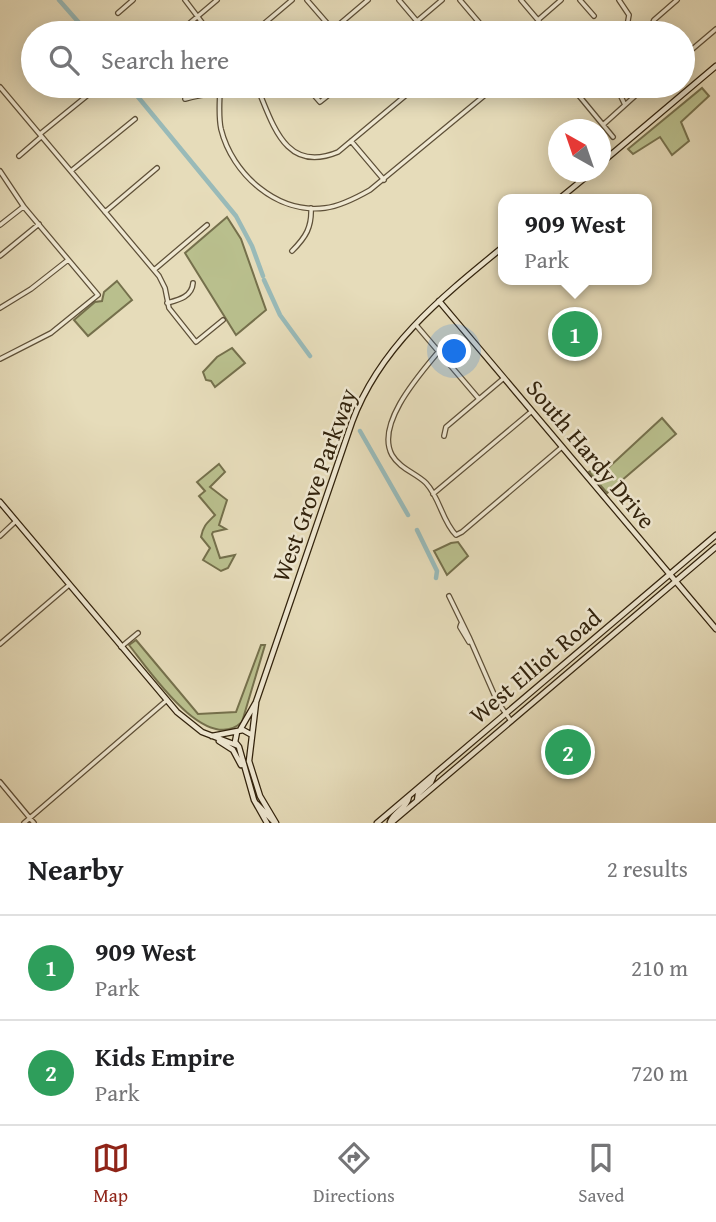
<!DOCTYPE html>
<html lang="en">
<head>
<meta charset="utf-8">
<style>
	body { margin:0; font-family:"Gentium Book Plus",serif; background:#f2f2f2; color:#202124 }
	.compass { position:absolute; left:548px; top:119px; width:63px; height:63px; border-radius:50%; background:#fff; box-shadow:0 4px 18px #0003; rotate:320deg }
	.you { position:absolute; left:455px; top:352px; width:24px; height:24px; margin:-18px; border:5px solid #fff; border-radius:50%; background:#1a73e8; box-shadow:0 0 0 10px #1a73e833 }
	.badge { display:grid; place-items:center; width:46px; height:46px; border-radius:50%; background:#8f2418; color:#fff; font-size:23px; font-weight:700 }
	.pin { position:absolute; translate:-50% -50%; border:4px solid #fff; box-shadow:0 2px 7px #0006 }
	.popup { position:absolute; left:498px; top:194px; width:154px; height:91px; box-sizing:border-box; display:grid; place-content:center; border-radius:14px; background:#fff; filter:drop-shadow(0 2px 5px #0005); font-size:23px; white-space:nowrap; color:#757577 }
	.popup b { font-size:26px; color:#202124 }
	.popup::after { content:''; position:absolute; left:50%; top:100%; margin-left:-14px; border:14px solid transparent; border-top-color:#fff }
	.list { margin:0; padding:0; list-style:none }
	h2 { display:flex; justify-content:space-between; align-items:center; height:91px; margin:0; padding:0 28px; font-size:30px }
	h2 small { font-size:23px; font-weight:400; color:#757577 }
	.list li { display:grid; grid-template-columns:46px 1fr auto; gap:21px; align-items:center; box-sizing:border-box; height:105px; padding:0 28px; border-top:2px solid #e0e0e0 }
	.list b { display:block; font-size:26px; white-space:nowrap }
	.list p { margin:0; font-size:23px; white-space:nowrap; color:#757577 }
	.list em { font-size:23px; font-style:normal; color:#757577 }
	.icon { flex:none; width:38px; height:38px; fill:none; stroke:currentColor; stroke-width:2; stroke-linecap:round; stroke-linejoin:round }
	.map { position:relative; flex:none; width:716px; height:823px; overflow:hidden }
	.search { position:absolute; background:#fff; box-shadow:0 4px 18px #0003; left:21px; right:21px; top:21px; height:77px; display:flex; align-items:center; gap:18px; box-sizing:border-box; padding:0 24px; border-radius:38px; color:#757577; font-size:26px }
	.sheet { height:301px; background:#fff }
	nav { display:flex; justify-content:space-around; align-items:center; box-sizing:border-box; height:98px; border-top:2px solid #e0e0e0; background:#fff; font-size:19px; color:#757577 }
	nav a { display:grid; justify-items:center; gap:4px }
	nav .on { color:#8f2418 }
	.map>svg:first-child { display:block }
	.green { fill:#b9bf8d; stroke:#75704c; stroke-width:2 }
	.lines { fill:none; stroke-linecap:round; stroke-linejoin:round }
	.canal { stroke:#99bab8; stroke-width:4.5 }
	.street-casing { stroke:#5e5038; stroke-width:6 }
	.secondary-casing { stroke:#31220c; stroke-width:7 }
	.street { stroke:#efe8d2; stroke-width:3.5 }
	.secondary { stroke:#efe8d2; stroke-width:4.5 }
	.labels { text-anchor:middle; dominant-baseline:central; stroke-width:5; stroke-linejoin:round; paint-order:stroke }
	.street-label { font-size:24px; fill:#31220c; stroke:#efe8d2 }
</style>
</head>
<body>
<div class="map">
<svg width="716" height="823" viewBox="0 0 716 823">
	<rect width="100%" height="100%" fill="#e6dcba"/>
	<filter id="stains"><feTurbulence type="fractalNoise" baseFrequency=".00286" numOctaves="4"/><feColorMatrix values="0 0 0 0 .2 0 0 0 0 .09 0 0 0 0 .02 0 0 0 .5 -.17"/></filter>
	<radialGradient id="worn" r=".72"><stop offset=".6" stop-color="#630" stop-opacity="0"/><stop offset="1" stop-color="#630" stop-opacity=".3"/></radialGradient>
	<!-- green -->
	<path class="green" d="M 702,88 L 709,96 L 681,122 L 689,141 L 672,155 L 660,137 L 633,154 L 628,149 Z
		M 227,217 L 241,239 L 266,310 L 236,335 L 185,253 Z
		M 117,281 L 132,300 L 88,336 L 74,320 L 95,302 L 102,301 L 104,292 Z
		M 232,348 L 245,363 L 215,387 L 211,381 L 206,380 L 203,372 L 217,357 Z
		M 662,418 L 676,434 L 607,493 L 589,472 L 595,468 L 607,469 Z
		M 219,464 L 225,472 L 210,487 L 227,500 L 219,525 L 226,529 L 213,532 L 212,534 L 220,558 L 235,555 L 228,568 L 221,571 L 203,560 L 210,548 L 201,537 C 203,526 207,523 215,515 L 199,496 L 205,491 L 197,482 Z
		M 458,542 L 468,556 L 447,575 L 434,551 L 451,543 Z
		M 136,640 L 198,714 L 236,712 L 261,645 L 265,645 L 242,722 C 206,756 149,670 129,645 Z"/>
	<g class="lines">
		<!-- canal -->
		<path class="canal" d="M 59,0 L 88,33
			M 129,86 L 236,216 L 252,246 L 263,276
			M 264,280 L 280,315 L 310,356
			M 360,431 L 408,515
			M 417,530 L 437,571 L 436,578"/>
		<defs>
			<path id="street" d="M 185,0 L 210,33
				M 307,0 L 333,30
				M 399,0 L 427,33
				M 460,0 L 488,33
				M 521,0 L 549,33
				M 580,0 L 594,16
				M 619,0 L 629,15 L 627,26
				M 118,13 L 133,0
				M 538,20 L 561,0
				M 178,33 L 217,0
				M 253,33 L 292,0
				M 329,33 L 368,0
				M 403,33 L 442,0
				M 616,33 L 627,26 L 635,33
				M 648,33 L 654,20 L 677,0
				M 683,57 L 716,29
				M 220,86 C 220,100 218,115 221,129 C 232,174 277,214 325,208 C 341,206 356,198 370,190 L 496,86
				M 306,86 L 320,102 L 340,86
				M 471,86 L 481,98
				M 571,86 L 613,137
				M 616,86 L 625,105
				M 627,86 L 632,96
				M 0,87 L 159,276 L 165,288 L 169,308 L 196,342 L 223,320
				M 257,87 C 273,124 285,174 338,152 L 417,86
				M 185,99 C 209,92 234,93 257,87
				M 604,124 L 646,86
				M 40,134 L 99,86
				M 351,141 L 384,180
				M 19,156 L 41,137
				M 0,171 L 24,207 L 98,295 L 51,333 L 0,359
				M 71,171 L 135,119
				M 105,212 L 157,168
				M 0,225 L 23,207
				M 292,251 C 306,237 312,227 311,208
				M 0,256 L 39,224
				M 154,270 L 207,225
				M 167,303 C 178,300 192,297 193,283
				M 0,308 L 31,289 L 68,260
				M 416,325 L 479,399
				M 439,351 C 420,374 375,424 392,455 C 400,469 416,473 426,483 C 440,498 442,521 456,535 L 462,532 L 562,447
				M 444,436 L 446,427 L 504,378
				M 433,494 L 532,411
				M 0,536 L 16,521
				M 449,596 L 469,637 L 497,701 L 511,721
				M 461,624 L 460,627 L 469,642
				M 0,644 L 69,585
				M 121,647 L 138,633
				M 0,782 L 34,823
				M 24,823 L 167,700"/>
			<path id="secondary" d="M 600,164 L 716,66
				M 559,199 L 592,172
				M 439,301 L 716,629
				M 0,502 L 177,712 L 202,732 L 236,745
				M 256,703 L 249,761 L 260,796 L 276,823
				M 240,730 L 256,702 L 352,422 C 380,346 443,296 503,247
				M 237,732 L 235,742 L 239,747 L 254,800 L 267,823
				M 212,736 L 243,730 L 252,735
				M 219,741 L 233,750 L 241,765
				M 417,801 L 418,794 L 431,782 L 434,775
				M 257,804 L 274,822
				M 390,822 C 394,811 408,808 409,796
				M 377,823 L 716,535
				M 391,823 L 716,547"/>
		</defs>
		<!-- street casing -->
		<use href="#street" class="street-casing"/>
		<!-- secondary casing -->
		<use href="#secondary" class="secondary-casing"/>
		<!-- street -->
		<use href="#street" class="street"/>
		<!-- secondary -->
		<use href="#secondary" class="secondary"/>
	</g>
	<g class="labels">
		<!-- street labels -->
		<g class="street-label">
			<text transform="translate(591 454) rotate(50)">South Hardy Drive</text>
			<text transform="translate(314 485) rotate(-70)">West Grove Parkway</text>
			<text transform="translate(535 666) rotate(-40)">West Elliot Road</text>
		</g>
	</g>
	<rect width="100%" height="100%" filter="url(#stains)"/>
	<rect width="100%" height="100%" fill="url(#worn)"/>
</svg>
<svg class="compass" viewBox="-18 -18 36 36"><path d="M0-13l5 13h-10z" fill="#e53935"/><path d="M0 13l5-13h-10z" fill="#757577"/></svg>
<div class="you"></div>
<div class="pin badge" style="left:575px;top:334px;background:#2e9e5b">1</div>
<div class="popup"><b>909 West</b>Park</div>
<div class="pin badge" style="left:568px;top:752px;background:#2e9e5b">2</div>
<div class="search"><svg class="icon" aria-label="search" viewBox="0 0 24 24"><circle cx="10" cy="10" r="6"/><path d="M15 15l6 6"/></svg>Search here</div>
</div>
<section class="sheet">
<h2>Nearby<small>2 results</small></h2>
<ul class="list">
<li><span class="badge" style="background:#2e9e5b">1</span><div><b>909 West</b><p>Park</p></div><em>210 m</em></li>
<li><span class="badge" style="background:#2e9e5b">2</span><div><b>Kids Empire</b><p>Park</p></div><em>720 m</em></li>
</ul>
</section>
<nav>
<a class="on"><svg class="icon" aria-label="map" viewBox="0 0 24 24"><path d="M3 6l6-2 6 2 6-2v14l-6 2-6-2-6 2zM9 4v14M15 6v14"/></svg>Map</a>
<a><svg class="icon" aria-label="directions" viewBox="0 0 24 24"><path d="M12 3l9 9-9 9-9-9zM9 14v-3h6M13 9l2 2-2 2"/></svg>Directions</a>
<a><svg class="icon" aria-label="saved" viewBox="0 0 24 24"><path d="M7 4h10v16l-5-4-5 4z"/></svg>Saved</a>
</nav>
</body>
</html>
